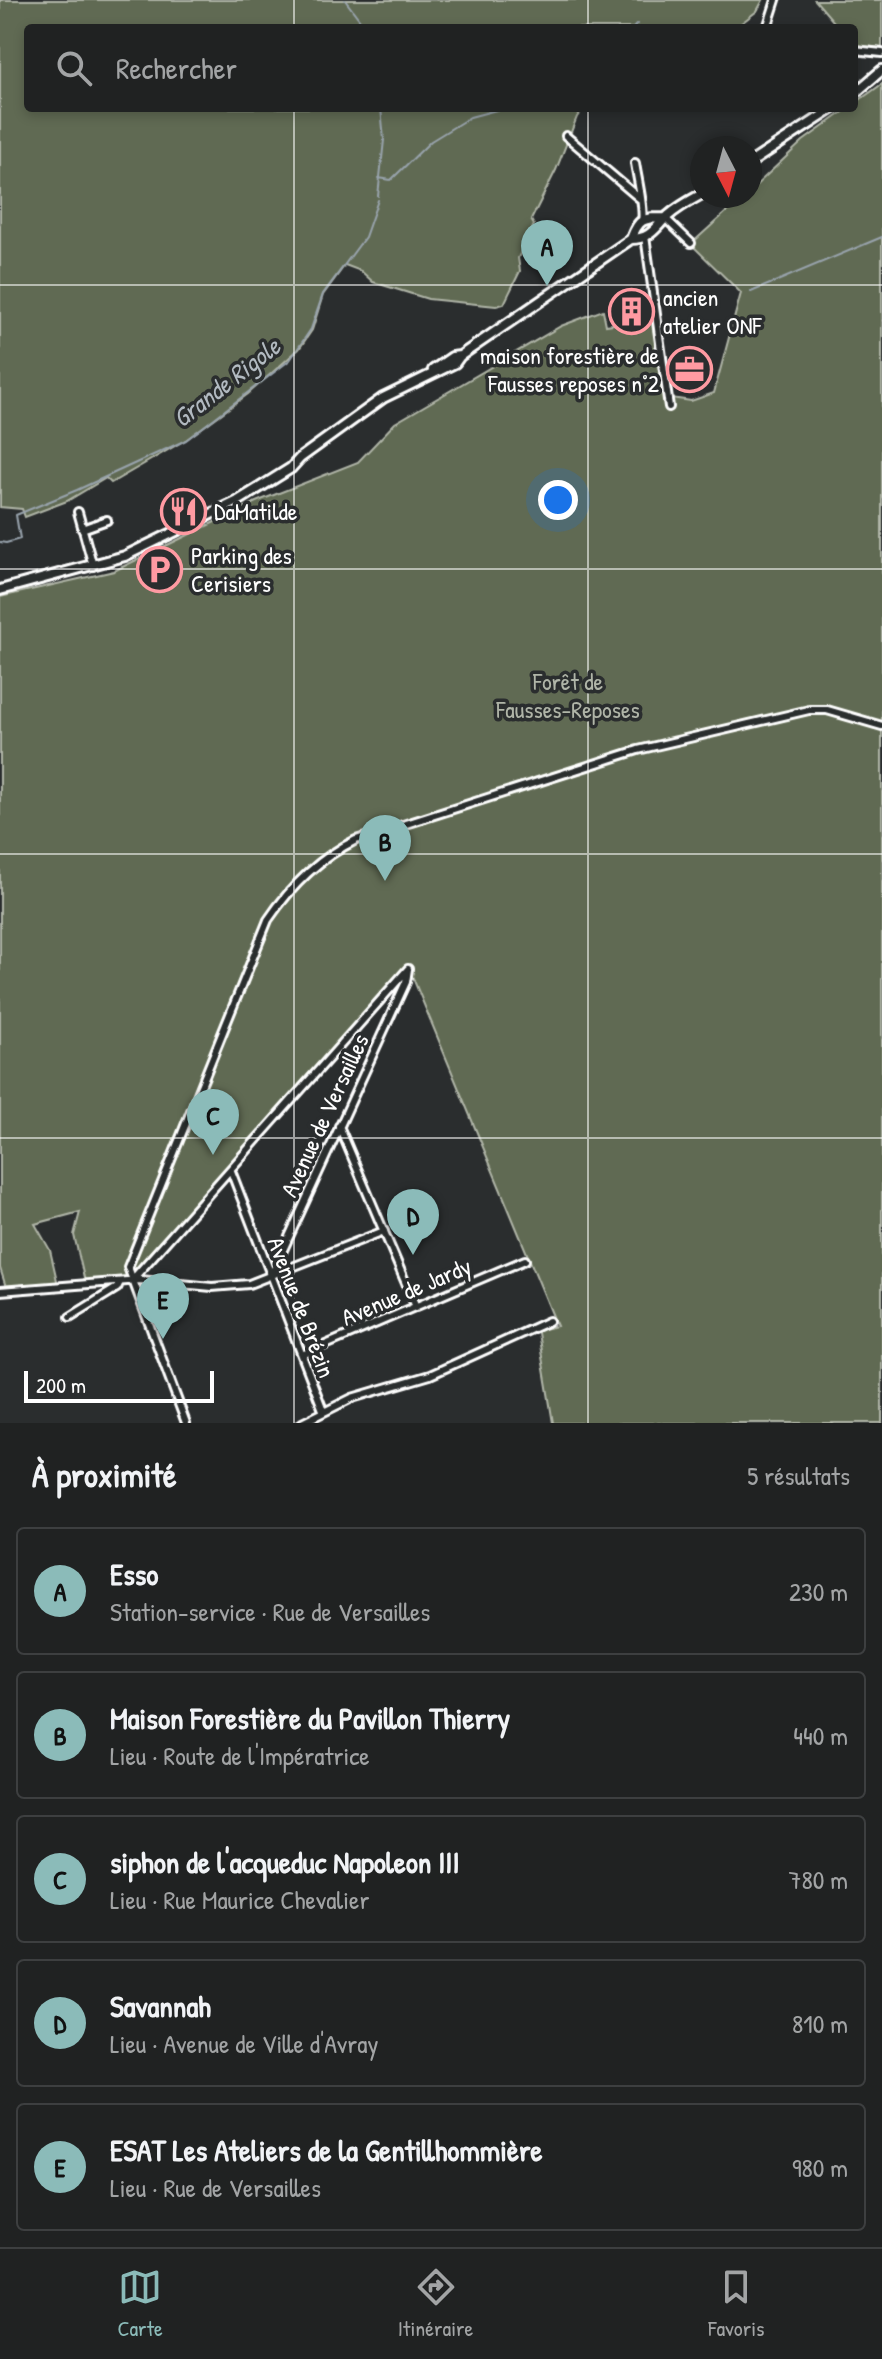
<!DOCTYPE html>
<html lang="fr">
<head>
<meta charset="utf-8">
<style>
	body { margin:0; font-family:"Patrick Hand",sans-serif; background:#282a2a; color:#f1f3f6 }
	.compass { position:absolute; left:690px; top:136px; width:72px; height:72px; border-radius:50%; background:#202222; box-shadow:0 4px 12px #0003; rotate:174deg }
	.scale { position:absolute; left:24px; bottom:20px; width:190px; box-sizing:border-box; padding-left:8px; border:4px solid #fff; border-top:0; font-size:22px; line-height:28px; white-space:nowrap; color:#fff; -webkit-text-stroke:6px #2a2d2e; paint-order:stroke }
	.you { position:absolute; left:558px; top:500px; width:28px; height:28px; margin:-20px; border:6px solid #fff; border-radius:50%; background:#1a73e8; box-shadow:0 0 0 12px #1a73e833 }
	.badge { display:grid; place-items:center; width:52px; height:52px; border-radius:50%; background:#8bbbb9; color:#111; font-size:26px; font-weight:700 }
	.pin { position:absolute; translate:-50% -66px; filter:drop-shadow(0 2px 4px #0008) }
	.pin::after { content:''; position:absolute; top:42px; width:28px; height:24px; background:inherit; clip-path:polygon(0 0,100% 0,50% 100%) }
	.list { margin:0; padding:0; list-style:none }
	h2 { display:flex; justify-content:space-between; align-items:center; height:104px; margin:0; padding:0 32px; font-size:34px }
	h2 small { font-size:26px; font-weight:400; color:#a2a4a5 }
	.list li { display:grid; grid-template-columns:52px 1fr auto; gap:24px; align-items:center; box-sizing:border-box; height:128px; margin:0 16px 16px; padding:0 16px; border:2px solid #3d3f40; border-radius:8px }
	.list b { display:block; font-size:30px; white-space:nowrap }
	.list p { margin:0; font-size:26px; white-space:nowrap; color:#a2a4a5 }
	.list em { font-size:26px; font-style:normal; color:#a2a4a5 }
	.icon { flex:none; width:44px; height:44px; fill:none; stroke:currentColor; stroke-width:2; stroke-linecap:round; stroke-linejoin:round }
	.map { position:relative; flex:none; width:882px; height:1423px; overflow:hidden }
	.search { position:absolute; background:#202222; box-shadow:0 4px 12px #0003; left:24px; right:24px; top:24px; height:88px; display:flex; align-items:center; gap:20px; box-sizing:border-box; padding:0 28px; border-radius:8px; color:#a2a4a5; font-size:30px }
	.sheet { height:824px; background:#202222 }
	nav { display:flex; justify-content:space-around; align-items:center; box-sizing:border-box; height:112px; border-top:2px solid #3d3f40; background:#202222; font-size:22px; color:#a2a4a5 }
	nav a { display:grid; justify-items:center; gap:4px }
	nav .on { color:#8bbbb9 }
	.map>svg:first-child { display:block }
	.green { fill:#616b52; stroke:#b0b5a8; stroke-width:2 }
	.lines { fill:none; stroke-linecap:round; stroke-linejoin:round }
	.stream { stroke:#98a3ad; stroke-width:2 }
	.street-casing { stroke:#fff; stroke-width:12 }
	.secondary-casing { stroke:#fff; stroke-width:14 }
	.street { stroke:#2a2d2e; stroke-width:6 }
	.secondary { stroke:#2a2d2e; stroke-width:8 }
	.grid { fill:none; stroke:#fff; stroke-width:2; stroke-opacity:0.55 }
	.labels { text-anchor:middle; dominant-baseline:central; stroke-width:7; stroke-linejoin:round; paint-order:stroke }
	.poi-label { font-size:24px; fill:#fff; stroke:#2a2d2e; text-anchor:start }
	.park-label { font-size:24px; fill:#b0b5a8; stroke:#2a2d2e }
	.street-label { font-size:24px; fill:#fff; stroke:#2a2d2e }
	.water-label { font-size:26px; font-style:italic; fill:#b2bac1; stroke:#2a2d2e }
</style>
</head>
<body>
<div class="map">
<svg width="882" height="1423" viewBox="0 0 882 1423">
	<rect width="100%" height="100%" fill="#2a2d2e"/>
	<filter id="ink" filterUnits="userSpaceOnUse"><feTurbulence type="fractalNoise" baseFrequency=".0125" numOctaves="2"/><feDisplacementMap in="SourceGraphic" scale="16" xChannelSelector="R" yChannelSelector="G"/><feConvolveMatrix kernelMatrix="1 2 1 2 8 2 1 2 1" color-interpolation-filters="sRGB"/></filter>
	<g filter="url(#ink)">
		<!-- green -->
		<path class="green" d="M 0,0 L 763,0 L 757,11 L 735,28 L 28,28 L 28,108 L 584,108 L 577,117 L 556,170 L 531,220 L 534,225 L 518,258 L 520,271 L 504,304 L 496,306 L 428,299 L 373,282 L 361,271 L 345,265 L 323,295 L 312,330 L 299,349 L 248,394 L 187,439 L 111,483 L 106,478 L 67,501 L 25,517 L 22,509 L 0,507 Z
			M 815,0 L 882,0 L 882,48 L 854,45 L 854,28 L 839,28 Z
			M 882,84 L 882,1423 L 553,1423 L 538,1333 L 538,1330 L 557,1326 L 408,966 L 128,1277 L 85,1282 L 74,1235 L 80,1212 L 35,1224 L 50,1250 L 58,1285 L 6,1287 L 0,1268 L 0,597 L 114,571 L 256,502 L 358,462 L 395,423 L 561,326 L 603,310 L 606,325 L 652,318 L 665,397 L 691,401 L 714,393 L 741,293 L 691,244 L 744,196 L 750,196 L 750,191 L 803,141 L 849,108 L 854,108 L 854,104 Z"/>
		<g class="lines">
			<!-- stream -->
			<path class="stream" d="M 345,0 L 360,20 L 362,28
				M 633,28 L 637,24
				M 379,178 L 391,180 L 431,141 L 470,117 L 504,108
				M 378,196 L 384,140 L 381,108
				M 751,292 L 882,237
				M 0,542 L 6,543 L 20,539 L 16,515 L 77,490 L 186,440 L 290,360 L 311,329 L 323,294 L 365,237 L 378,200"/>
			<defs>
				<path id="street" d="M 767,28 L 776,0
					M 854,50 L 882,53
					M 566,136 L 639,198
					M 635,163 C 637,177 645,210 642,221
					M 665,218 L 691,243
					M 645,236 L 669,407
					M 78,512 L 93,566
					M 82,529 L 107,520
					M 339,1126 L 416,1307
					M 231,1171 L 323,1410
					M 271,1276 L 406,982 L 408,969
					M 132,1280 L 408,969
					M 0,1291 L 140,1280 L 212,1287 L 249,1284 L 384,1231
					M 70,1317 L 117,1288 L 120,1282
					M 302,1355 L 525,1260
					M 186,1423 L 128,1267 L 268,920 C 291,886 319,858 356,840 L 638,750 L 809,710 L 827,710 L 882,726
					M 302,1423 L 352,1398 L 430,1375 L 549,1321"/>
				<path id="secondary" d="M 854,94 L 882,70
					M 750,163 L 834,108
					M 631,239 C 639,218 643,218 665,218
					M 433,370 L 452,357 L 460,356
					M 0,590 L 125,556 L 238,501 L 291,468 L 300,458 L 383,398 L 455,363 L 460,356 L 631,239 C 652,239 656,226 668,216 C 678,207 691,200 702,194"/>
			</defs>
			<!-- street casing -->
			<use href="#street" class="street-casing"/>
			<!-- secondary casing -->
			<use href="#secondary" class="secondary-casing"/>
			<!-- street -->
			<use href="#street" class="street"/>
			<!-- secondary -->
			<use href="#secondary" class="secondary"/>
		</g>
	</g>
	<!-- grid -->
	<path class="grid" d="M 294,0 L 294,28M 588,0 L 588,28M 294,108 L 294,1423M 588,108 L 588,1423M 0,285 L 882,285M 0,569 L 882,569M 0,854 L 882,854M 0,1138 L 882,1138"/>
	<!-- icons -->
	<defs>
		<symbol id="building-ring" viewBox="-11 -11 22 22"><circle r="9.5" fill="#2a2d2e" stroke="#ff9aa2" stroke-width="1.5"/><path d="M-4-6H4V6H1V3H-1V6H-4ZM-2.5-4.3h1.7v1.8h-1.7ZM.8-4.3h1.7v1.8H.8ZM-2.5-1h1.7V.8h-1.7ZM.8-1h1.7V.8H.8Z" fill="#ff9aa2"/></symbol>
		<symbol id="office-ring" viewBox="-11 -11 22 22"><circle r="9.5" fill="#2a2d2e" stroke="#ff9aa2" stroke-width="1.5"/><path d="M-6-3h4V-5.5h4V-3h4V5H-6ZM-1-4.5V-3h2v-1.5ZM-6 0V1H6V0Z" fill="#ff9aa2"/></symbol>
		<symbol id="restaurant-ring" viewBox="-11 -11 22 22"><circle r="9.5" fill="#2a2d2e" stroke="#ff9aa2" stroke-width="1.5"/><path d="M-5-6h1v4h1v-4h1v4h1v-4h1v5L-1.5 .5V6h-2V.5L-5-1ZM5-6V6H3V1.5H1.5Q1.5-4 5-6Z" fill="#ff9aa2"/></symbol>
		<symbol id="parking-ring" viewBox="-11 -11 22 22"><circle r="9.5" fill="#2a2d2e" stroke="#ff9aa2" stroke-width="1.5"/><path d="M-3.5-5.5H1a3.5 3.5 0 0 1 0 7H-1V5.5H-3.5ZM-1-3.4V-.6H.8a1.4 1.4 0 0 0 0-2.8Z" fill="#ff9aa2"/></symbol>
	</defs>
	<g fill-rule="evenodd">
		<use href="#building-ring" x="606" y="286" width="51" height="51"/>
		<use href="#office-ring" x="664" y="344" width="51" height="51"/>
		<use href="#restaurant-ring" x="158" y="486" width="51" height="51"/>
		<use href="#parking-ring" x="134" y="544" width="51" height="51"/>
	</g>
	<g class="labels">
		<!-- poi labels -->
		<g class="poi-label">
			<text x="663" y="297">ancien<tspan x="663" dy="28">atelier ONF</tspan></text>
			<text x="659" y="355" text-anchor="end">maison forestière de<tspan x="659" dy="28">Fausses reposes n°2</tspan></text>
			<text x="214" y="511">DaMatilde</text>
			<text x="191" y="555">Parking des<tspan x="191" dy="28">Cerisiers</tspan></text>
		</g>
		<!-- park labels -->
		<g class="park-label">
			<text x="568" y="681">Forêt de<tspan x="568" dy="28">Fausses-Reposes</tspan></text>
		</g>
		<!-- street labels -->
		<g class="street-label">
			<text transform="translate(324 1115) rotate(-65)">Avenue de Versailles</text>
			<text transform="translate(406 1291) rotate(-23)">Avenue de Jardy</text>
			<text transform="translate(302 1307) rotate(69)">Avenue de Brézin</text>
		</g>
		<!-- water labels -->
		<g class="water-label">
			<text transform="translate(226 382) rotate(-38)">Grande Rigole</text>
		</g>
	</g>
</svg>
<svg class="compass" viewBox="-18 -18 36 36"><path d="M0-13l5 13h-10z" fill="#e53935"/><path d="M0 13l5-13h-10z" fill="#a2a4a5"/></svg>
<div class="scale">200 m</div>
<div class="you"></div>
<div class="pin badge" style="left:547px;top:286px">A</div>
<div class="pin badge" style="left:385px;top:881px">B</div>
<div class="pin badge" style="left:213px;top:1155px">C</div>
<div class="pin badge" style="left:413px;top:1255px">D</div>
<div class="pin badge" style="left:163px;top:1339px">E</div>
<div class="search"><svg class="icon" aria-label="search" viewBox="0 0 24 24"><circle cx="10" cy="10" r="6"/><path d="M15 15l6 6"/></svg>Rechercher</div>
</div>
<section class="sheet">
<h2>À proximité<small>5 résultats</small></h2>
<ul class="list">
<li><span class="badge">A</span><div><b>Esso</b><p>Station-service · Rue de Versailles</p></div><em>230 m</em></li>
<li><span class="badge">B</span><div><b>Maison Forestière du Pavillon Thierry</b><p>Lieu · Route de l'Impératrice</p></div><em>440 m</em></li>
<li><span class="badge">C</span><div><b>siphon de l'acqueduc Napoleon III</b><p>Lieu · Rue Maurice Chevalier</p></div><em>780 m</em></li>
<li><span class="badge">D</span><div><b>Savannah</b><p>Lieu · Avenue de Ville d'Avray</p></div><em>810 m</em></li>
<li><span class="badge">E</span><div><b>ESAT Les Ateliers de la Gentillhommière</b><p>Lieu · Rue de Versailles</p></div><em>980 m</em></li>
</ul>
</section>
<nav>
<a class="on"><svg class="icon" aria-label="map" viewBox="0 0 24 24"><path d="M3 6l6-2 6 2 6-2v14l-6 2-6-2-6 2zM9 4v14M15 6v14"/></svg>Carte</a>
<a><svg class="icon" aria-label="directions" viewBox="0 0 24 24"><path d="M12 3l9 9-9 9-9-9zM9 14v-3h6M13 9l2 2-2 2"/></svg>Itinéraire</a>
<a><svg class="icon" aria-label="saved" viewBox="0 0 24 24"><path d="M7 4h10v16l-5-4-5 4z"/></svg>Favoris</a>
</nav>
</body>
</html>
